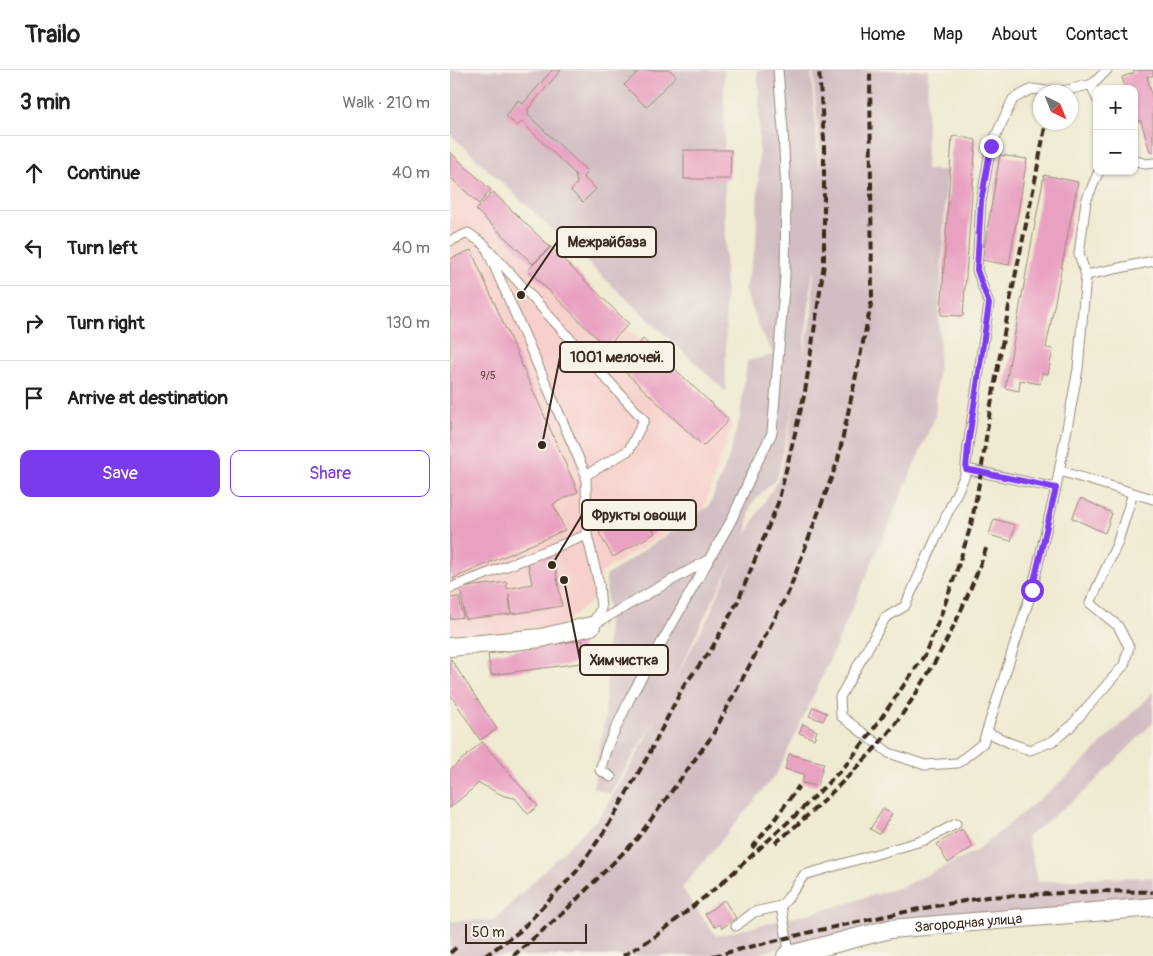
<!DOCTYPE html>
<html lang="en">
<head>
<meta charset="utf-8">
<style>
	body { margin:0; font-family:Pangolin,sans-serif; background:#f2f2f2; color:#202124 }
	.controls { position:absolute; right:15px; top:15px; display:grid; overflow:hidden; border-radius:10px; box-shadow:0 1px 4px #0004 }
	.controls button { width:45px; height:45px; display:grid; place-items:center; padding:0; border:0; border-bottom:1px solid #e0e0e0; background:#fff; color:#202124; font:25px sans-serif }
	.compass { position:absolute; left:583px; top:15px; width:45px; height:45px; border-radius:50%; background:#fff; box-shadow:0 1px 4px #0004; rotate:137deg }
	.scale { position:absolute; left:15px; bottom:12px; width:122px; box-sizing:border-box; padding-left:5px; border:2px solid #3b2a1e; border-top:0; font-size:14px; line-height:18px; white-space:nowrap; color:#3b2a1e; -webkit-text-stroke:4px #f7f3e8; paint-order:stroke }
	.stop { position:absolute; width:15px; height:15px; margin:-11px; border:4px solid #7c3aed; border-radius:50%; background:#fff }
	.stop.end { background:#7c3aed; border-color:#fff; box-shadow:0 1px 5px #0008 }
	.list { margin:0; padding:0; list-style:none }
	h2 { display:flex; justify-content:space-between; align-items:center; height:65px; margin:0; padding:0 20px; font-size:21px }
	h2 small { font-size:16px; font-weight:400; color:#757577 }
	.list li { display:grid; grid-template-columns:32px 1fr auto; gap:15px; align-items:center; box-sizing:border-box; height:75px; padding:0 20px; border-top:1px solid #e0e0e0 }
	.list b { display:block; font-size:19px; white-space:nowrap }
	.list em { font-size:16px; font-style:normal; color:#757577 }
	.actions { display:flex; gap:10px; padding:15px 20px }
	.actions a { flex:1; padding:11px 0; border:1px solid #7c3aed; border-radius:10px; text-align:center; font-size:18px; color:#7c3aed }
	.actions .main { background:#7c3aed; color:#fff }
	.icon { flex:none; width:28px; height:28px; fill:none; stroke:currentColor; stroke-width:2; stroke-linecap:round; stroke-linejoin:round }
	.map { position:relative; flex:none; width:703px; height:886px; overflow:hidden }
	header { display:flex; align-items:center; gap:30px; box-sizing:border-box; height:70px; padding:0 25px; background:#fff; border-bottom:1px solid #e0e0e0 }
	header strong { font-size:24px }
	nav { display:flex; gap:28px; margin-inline-start:auto; font-size:18px }
	main { display:flex }
	aside { flex:1; background:#fff }
	.map>svg:first-child { display:block }
	.built { fill:#f7d0cb }
	.industrial { fill:#d2bec2; fill-rule:evenodd }
	.building { fill:#e9a1c1 }
	.lines { fill:none; stroke-linecap:round; stroke-linejoin:round }
	.service-casing { stroke:#968a78; stroke-width:11 }
	.minor-casing { stroke:#968a78; stroke-width:20 }
	.service { stroke:#fff; stroke-width:9 }
	.minor { stroke:#fff; stroke-width:18 }
	.rail { stroke:#3b2a1e; stroke-width:4; stroke-dasharray:8 4; stroke-linecap:butt }
	.route { stroke:#7c3aed; stroke-width:6 }
	.labels { text-anchor:middle; dominant-baseline:central; stroke-width:4.5; stroke-linejoin:round; paint-order:stroke }
	.number-label { font-size:11px; fill:#664847 }
	.street-label { font-size:14px; fill:#3b2a1e; stroke:#f7f3e8 }
	.leader { fill:none; stroke:#3b2a1e; stroke-width:2 }
	.callout-dot { fill:#3b2a1e; stroke:#f7f3e8; stroke-width:2 }
	.callout { fill:#f7f3e8; stroke:#3b2a1e; stroke-width:2 }
	.callout-label { font-size:15px; text-anchor:middle; font-weight:bold; fill:#3b2a1e }
</style>
</head>
<body>
<header>
<strong>Trailo</strong>
<nav><a>Home</a><a>Map</a><a>About</a><a>Contact</a></nav>
</header>
<main>
<aside>
<h2>3 min<small>Walk · 210 m</small></h2>
<ul class="list">
<li><svg class="icon" aria-label="ahead" viewBox="0 0 24 24"><path d="M12 20V5M6 11l6-6 6 6"/></svg><div><b>Continue</b></div><em>40 m</em></li>
<li><svg class="icon" aria-label="left" viewBox="0 0 24 24"><path d="M17 20v-9H6M10 6l-5 5 5 5"/></svg><div><b>Turn left</b></div><em>40 m</em></li>
<li><svg class="icon" aria-label="right" viewBox="0 0 24 24"><path d="M7 20v-9h11M14 6l5 5-5 5"/></svg><div><b>Turn right</b></div><em>130 m</em></li>
<li><svg class="icon" aria-label="arrive" viewBox="0 0 24 24"><path d="M6 21V4h12l-3 4 3 4H6"/></svg><div><b>Arrive at destination</b></div></li>
</ul>
<div class="actions"><a class="main">Save</a><a>Share</a></div>
</aside>
<div class="map">
<svg width="703" height="886" viewBox="0 0 703 886">
	<rect width="100%" height="100%" fill="#f7f3e8"/>
	<filter id="ink" filterUnits="userSpaceOnUse"><feTurbulence type="fractalNoise" baseFrequency=".02" numOctaves="2"/><feDisplacementMap in="SourceGraphic" scale="10" xChannelSelector="R" yChannelSelector="G"/><feConvolveMatrix kernelMatrix="1 2 1 2 8 2 1 2 1" color-interpolation-filters="sRGB"/></filter>
	<filter id="wash" filterUnits="userSpaceOnUse"><feTurbulence type="fractalNoise" baseFrequency=".0096" numOctaves="4" result="noise"/><feDisplacementMap in="SourceGraphic" scale="20" xChannelSelector="R" yChannelSelector="G"/><feGaussianBlur stdDeviation="1.12" result="paint"/><feColorMatrix in="noise" values="0 0 0 0 0 0 0 0 0 0 0 0 0 0 0 0 0 1.4 0 .05"/><feComposite in="paint" operator="in"/></filter>
	<g filter="url(#wash)">
		<rect width="100%" height="100%" fill="#f0ead2"/>
		<!-- built -->
		<path class="built" d="M 0,94 L 282,355 L 253,440 L 151,503 L 147,527 L 108,558 L 0,569 Z"/>
		<!-- industrial -->
		<path class="industrial" d="M 0,0 L 274,0 L 276,322 L 0,64 Z
			M 307,0 L 361,0 L 369,100 L 370,82 L 363,0 L 478,0 L 476,100 L 497,100 L 489,246 L 490,275 L 485,347 L 376,599 L 327,703 L 232,818 L 266,866 L 373,840 L 451,817 L 525,782 L 626,699 L 703,622 L 703,653 L 634,722 L 577,767 L 588,812 L 650,808 L 703,807 L 703,832 L 338,876 L 299,886 L 0,886 L 0,851 L 44,850 L 151,745 L 182,694 L 206,647 L 160,724 L 143,718 L 155,648 L 158,551 L 156,506 L 259,436 L 278,390 L 290,347 L 297,291 L 323,285 L 309,257 L 295,220 L 306,175 L 309,87 L 309,19 ZM 364,199 L 362,246 L 353,288 L 363,199 ZM 346,324 L 331,404 L 305,448 L 296,466 L 301,434 L 327,408 ZM 284,489 L 258,548 L 224,611 L 255,546 Z"/>
		<g id="blocks">
			<!-- building -->
			<path class="building" d="M 102,0 L 111,0 L 78,39 L 78,45 L 137,101 L 133,107 L 146,119 L 133,132 L 121,121 L 127,113 L 125,104 L 72,52 L 67,56 L 56,46 L 68,30 L 73,34 Z
				M 190,0 L 220,0 L 226,6 L 196,37 L 174,15 Z
				M 684,0 L 703,0 L 703,6 L 697,6 L 703,32 L 703,82 L 700,82 L 691,51 L 684,52 L 684,19 L 675,19 L 672,7 L 684,3 Z
				M 506,66 L 526,70 L 513,246 L 491,245 L 502,67 Z
				M 234,80 L 281,80 L 280,109 L 234,109 Z
				M 0,82 L 41,120 L 29,134 L 0,107 Z
				M 550,85 L 577,89 L 559,195 L 532,190 Z
				M 594,105 L 628,112 L 596,278 L 603,279 L 598,304 L 592,303 L 590,314 L 570,310 L 569,321 L 555,318 Z
				M 43,122 L 100,177 L 83,194 L 26,140 Z
				M 101,177 L 179,254 L 156,277 L 78,200 Z
				M 21,180 L 128,422 L 103,434 L 115,460 L 0,510 L 0,189 Z
				M 193,269 L 279,350 L 253,376 L 168,295 Z
				M 631,428 L 662,443 L 655,463 L 622,448 Z
				M 192,439 L 205,463 L 163,487 L 149,463 Z
				M 544,449 L 565,455 L 561,471 L 539,465 Z
				M 103,485 L 112,536 L 62,544 L 59,525 L 61,544 L 15,549 L 10,518 L 57,512 L 57,519 L 82,514 L 77,489 Z
				M 9,527 L 13,547 L 0,549 L 0,528 Z
				M 133,570 L 131,593 L 41,605 L 38,584 Z
				M 0,588 L 47,659 L 30,670 L 0,624 Z
				M 363,637 L 377,643 L 373,651 L 359,646 Z
				M 353,654 L 367,661 L 364,669 L 349,663 Z
				M 32,672 L 88,736 L 78,744 L 65,728 L 54,726 L 29,713 L 0,738 L 0,700 Z
				M 339,684 L 374,693 L 367,716 L 352,713 L 354,704 L 335,699 Z
				M 433,739 L 442,744 L 429,764 L 420,759 Z
				M 512,759 L 523,777 L 498,793 L 487,774 Z
				M 274,830 L 286,848 L 272,858 L 270,854 L 265,857 L 255,844 Z"/>
		</g>
	</g>
	<g filter="url(#ink)">
		<use href="#blocks" fill-opacity="0" stroke="#968a78" stroke-width="1"/>
		<g class="lines">
			<defs>
				<path id="service" d="M 641,14 L 647,29
					M 605,22 L 582,19 L 563,29 L 541,76 L 531,132 L 527,200 L 539,234 L 518,376 L 515,405 L 455,536 L 435,548 L 390,627 L 391,646 L 439,683 L 475,695 L 508,693 L 533,673 L 582,520 L 606,418 L 628,299 L 636,205 L 629,184 L 636,131 L 649,101
					M 608,22 L 643,14 L 657,0
					M 684,90 L 696,94 L 703,93
					M 0,171 L 18,163 L 35,175 L 136,405 L 137,465 L 0,518
					M 40,181 L 194,350 L 179,380 L 136,405
					M 636,205 L 703,191
					M 516,399 L 606,418
					M 610,401 L 683,423
					M 137,465 L 149,514 L 151,539 L 142,554
					M 141,556 L 199,523 L 258,490
					M 537,662 L 560,673 L 580,680 L 603,671 L 620,657 L 674,595 L 679,577 L 668,556 L 640,533 L 667,474 L 683,423 L 703,429
					M 161,707 L 150,700 L 157,677 L 181,626 L 281,451 L 304,399 L 322,363 L 335,207 L 336,123 L 333,60 L 328,0
					M 286,856 L 304,842 L 331,836
					M 340,886 L 331,836 L 338,828 L 354,805 L 475,770 L 506,754"/>
				<g id="minor">
					<path d="M 0,577 L 91,568 L 141,556"/>
					<path id="s1" d="M 336,886 L 440,859 L 703,837"/>
				</g>
			</defs>
			<!-- service casing -->
			<use href="#service" class="service-casing"/>
			<!-- minor casing -->
			<use href="#minor" class="minor-casing"/>
			<!-- service -->
			<use href="#service" class="service"/>
			<!-- minor -->
			<use href="#minor" class="minor"/>
			<!-- rail -->
			<path class="rail" d="M 232,618 L 261,580 L 288,531 L 328,433 L 355,322 L 374,194 L 374,69 L 369,0
				M 325,773 C 342,760 358,745 374,730 C 402,703 431,675 453,643 C 489,591 516,535 537,476
				M 302,778 L 325,749 L 349,716
				M 272,813 L 349,742 L 395,696 L 418,667 L 474,586 L 489,550 L 506,503 L 521,455 L 531,403 L 540,340 L 560,231 L 584,116 L 596,52
				M 0,883 L 8,876
				M 35,886 L 70,861 L 126,802 L 156,759 L 198,686 L 235,613
				M 63,886 L 114,842 L 186,770 L 262,666 L 339,521 L 388,390 L 422,230 L 420,0
				M 173,886 L 206,866 L 272,813 L 276,808
				M 263,886 L 365,861 L 469,839 L 537,827 L 653,821 L 703,822"/>
		</g>
	</g>
	<g class="lines" filter="url(#ink)">
		<!-- route -->
		<path class="route" d="M 541,76 L 531,132 L 527,200 L 539,234 L 518,376 L 516,399 L 606,418 L 582,520"/>
	</g>
	<g class="labels">
		<!-- number labels -->
		<g class="number-label">
			<text x="38" y="305">9/5</text>
		</g>
		<!-- street labels -->
		<g class="street-label">
			<text stroke="none"><textPath href="#s1" startOffset="186">Загородная улица</textPath></text>
		</g>
	</g>
	<!-- callouts -->
	<path class="leader" d="M71 225L107 172M92 375L110 287M102 495L132 445M114 510L130 590"/>
	<g class="callout-dot">
		<circle cx="71" cy="225" r="5"/>
		<circle cx="92" cy="375" r="5"/>
		<circle cx="102" cy="495" r="5"/>
		<circle cx="114" cy="510" r="5"/>
	</g>
	<g class="callout">
		<rect x="107" y="157" width="99" height="30" rx="5"/>
		<rect x="110" y="272" width="114" height="30" rx="5"/>
		<rect x="132" y="430" width="114" height="30" rx="5"/>
		<rect x="130" y="575" width="88" height="30" rx="5"/>
	</g>
	<g class="callout-label">
		<text x="157" y="177">Межрайбаза</text>
		<text x="167" y="292">1001 мелочей.</text>
		<text x="189" y="450">Фрукты овощи</text>
		<text x="174" y="595">Химчистка</text>
	</g>
</svg>
<div class="controls">
<button>+</button>
<button>−</button>
</div>
<svg class="compass" viewBox="-18 -18 36 36"><path d="M0-13l5 13h-10z" fill="#e53935"/><path d="M0 13l5-13h-10z" fill="#757577"/></svg>
<div class="scale">50 m</div>
<div class="stop" style="left:582px;top:520px"></div>
<div class="stop end" style="left:541px;top:76px"></div>
</div>
</main>
</body>
</html>
